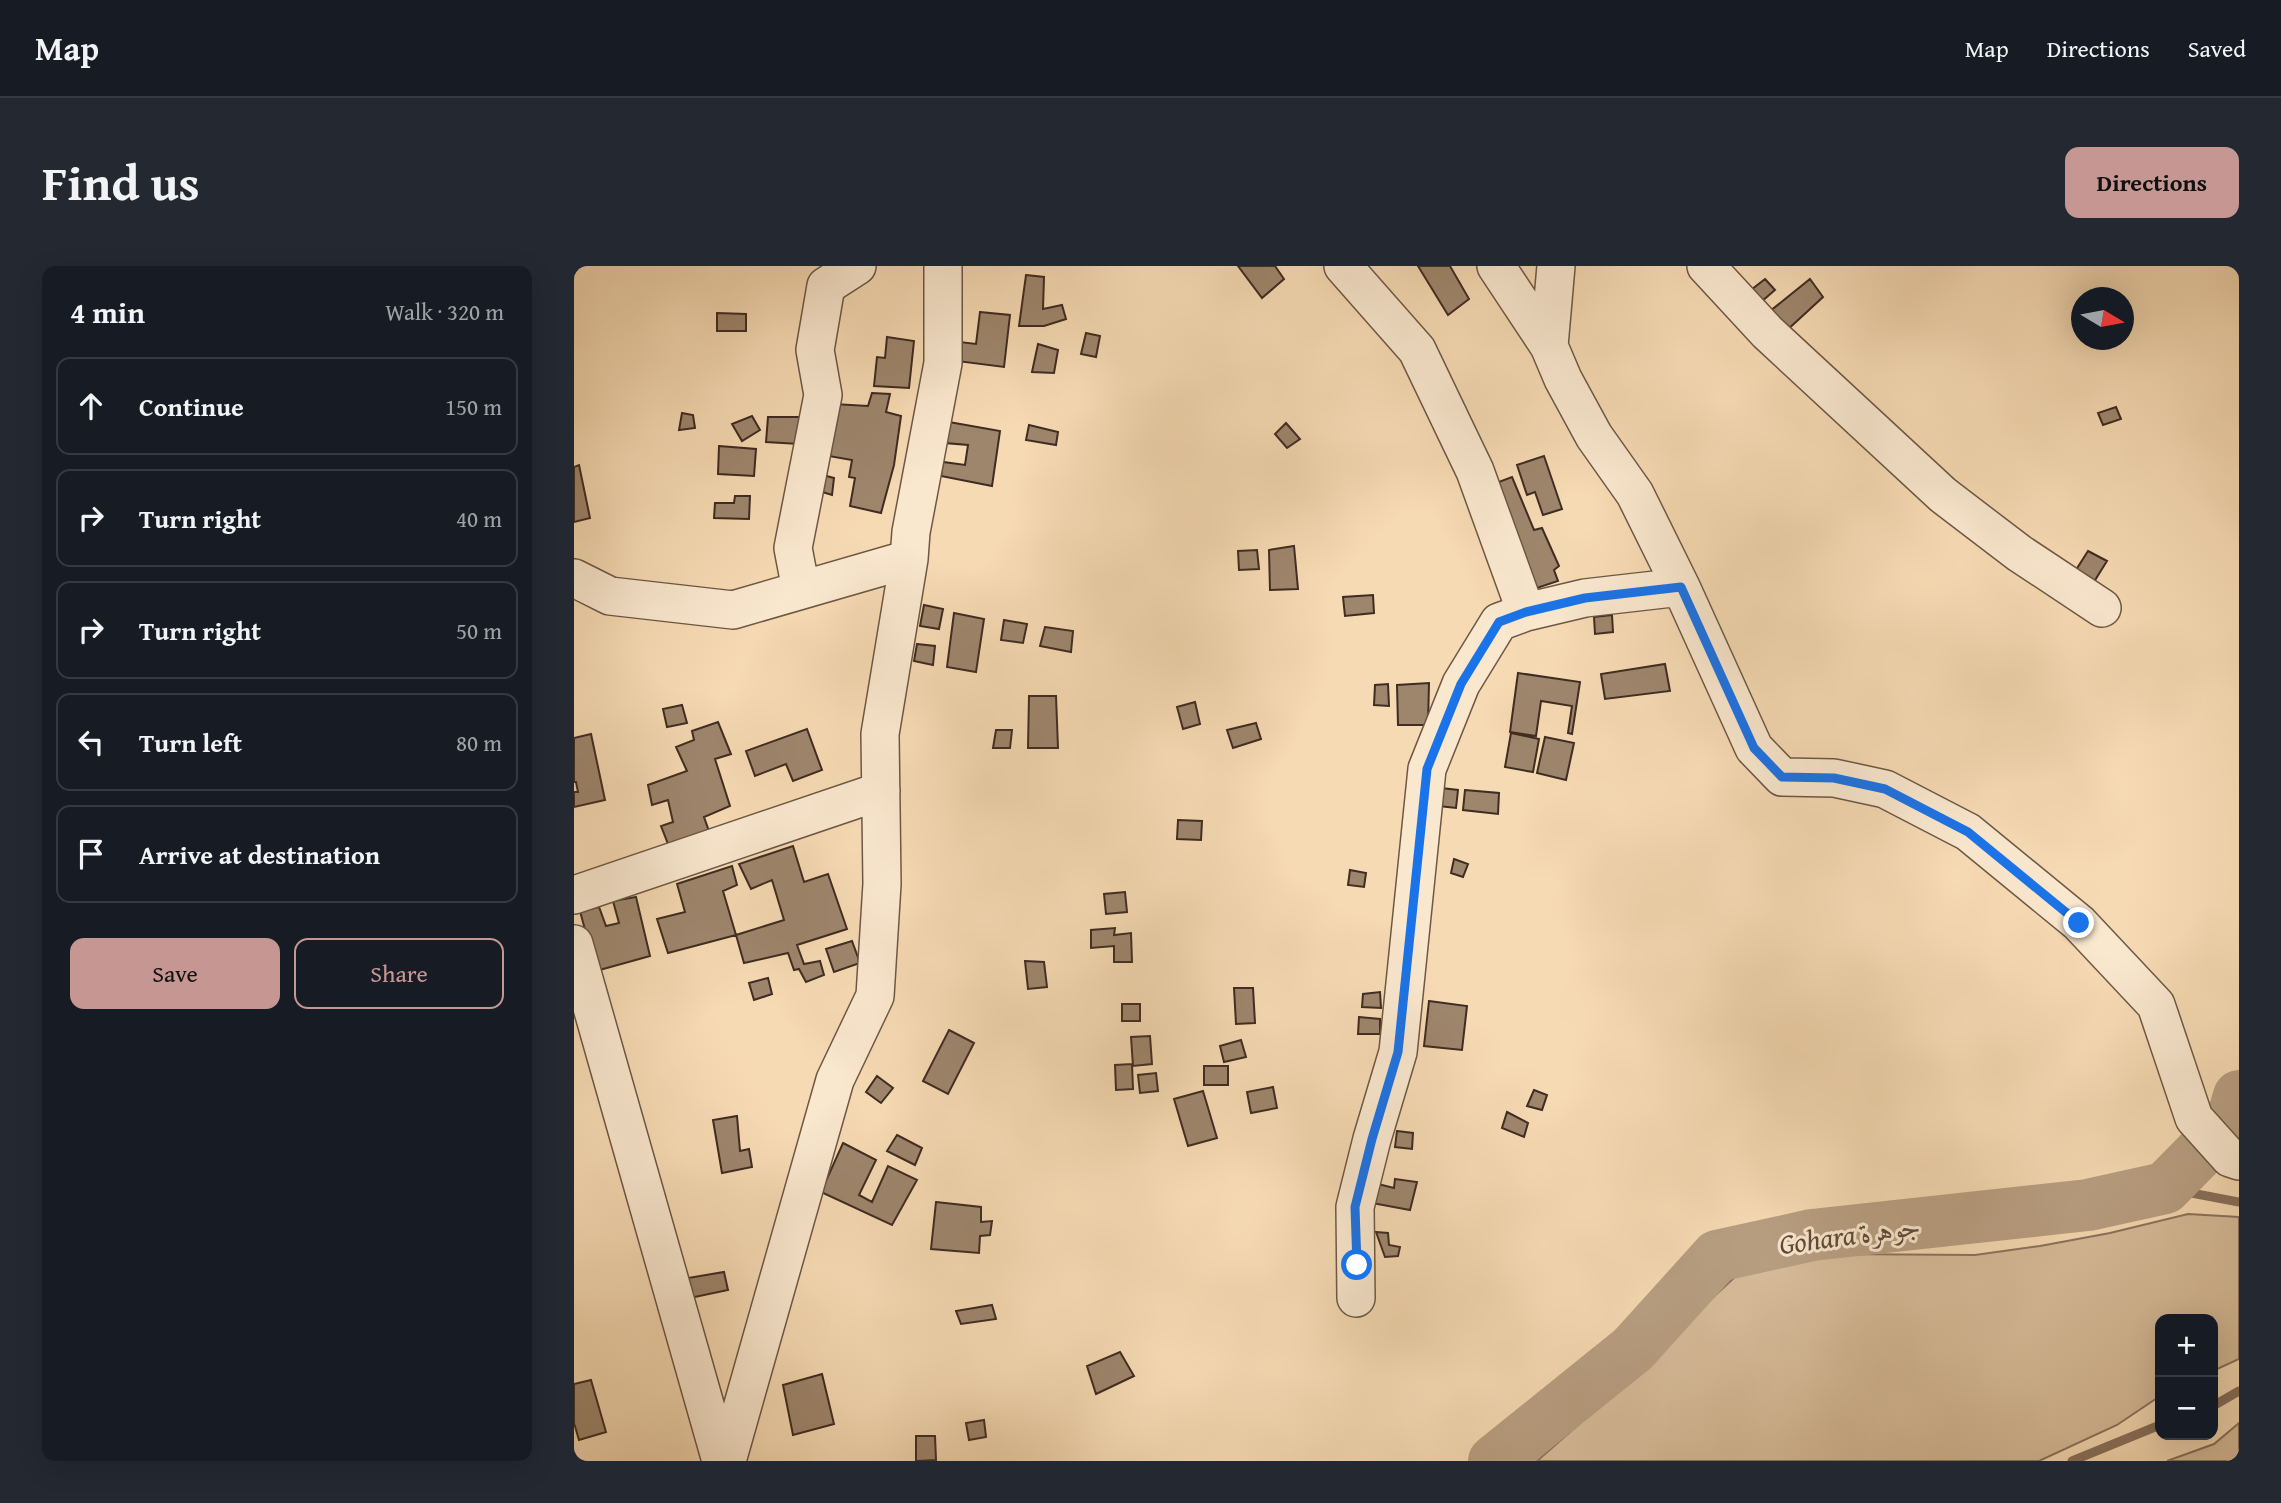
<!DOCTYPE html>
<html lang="en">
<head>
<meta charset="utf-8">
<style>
	body { margin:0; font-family:"Gentium Book Plus",Amiri,serif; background:#242831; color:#f1f3f6 }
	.controls { position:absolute; right:21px; bottom:21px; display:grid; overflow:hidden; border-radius:14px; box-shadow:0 7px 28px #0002 }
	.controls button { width:63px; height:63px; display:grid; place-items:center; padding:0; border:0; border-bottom:2px solid #363941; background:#171b24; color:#f1f3f6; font:35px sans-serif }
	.compass { position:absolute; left:1497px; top:21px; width:63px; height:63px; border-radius:50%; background:#171b24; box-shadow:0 7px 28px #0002; rotate:100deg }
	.stop { position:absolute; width:21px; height:21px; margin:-16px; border:5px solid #1a73e8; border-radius:50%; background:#fff }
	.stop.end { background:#1a73e8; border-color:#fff; box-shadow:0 2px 7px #0008 }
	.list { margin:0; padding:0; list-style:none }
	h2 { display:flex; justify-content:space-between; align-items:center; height:91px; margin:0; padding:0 28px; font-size:30px }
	h2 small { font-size:23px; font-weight:400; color:#9ea1a6 }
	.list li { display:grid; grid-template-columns:46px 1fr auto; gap:21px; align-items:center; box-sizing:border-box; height:98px; margin:0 14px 14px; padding:0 14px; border:2px solid #363941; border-radius:14px }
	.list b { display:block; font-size:26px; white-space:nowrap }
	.list em { font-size:23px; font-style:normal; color:#9ea1a6 }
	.actions { display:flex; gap:14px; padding:21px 28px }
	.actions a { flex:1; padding:16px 0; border:2px solid #c59692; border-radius:14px; text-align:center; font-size:24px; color:#c59692 }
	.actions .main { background:#c59692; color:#111 }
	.icon { flex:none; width:38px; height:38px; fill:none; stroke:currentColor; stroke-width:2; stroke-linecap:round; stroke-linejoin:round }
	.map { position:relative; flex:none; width:1665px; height:1195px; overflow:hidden; border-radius:14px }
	header { display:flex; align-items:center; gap:42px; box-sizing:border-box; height:98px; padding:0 35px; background:#171b24; border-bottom:2px solid #363941 }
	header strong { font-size:33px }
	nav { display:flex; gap:38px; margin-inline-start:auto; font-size:24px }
	.intro { display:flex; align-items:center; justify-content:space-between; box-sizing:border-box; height:168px; padding:0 42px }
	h1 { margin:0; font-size:49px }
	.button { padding:18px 32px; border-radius:14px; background:#c59692; color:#111; font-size:24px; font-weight:700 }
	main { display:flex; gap:42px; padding:0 42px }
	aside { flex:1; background:#171b24; border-radius:14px; box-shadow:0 7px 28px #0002 }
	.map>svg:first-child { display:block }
	.green { fill:#d7bc9a; stroke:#8b745e; stroke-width:2 }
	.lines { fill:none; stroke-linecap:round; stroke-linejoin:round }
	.stream { stroke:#88715c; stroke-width:9 }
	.river { stroke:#b89f82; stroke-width:52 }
	.building { fill:#9e866d; stroke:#3f2c22; stroke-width:2 }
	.minor-casing { stroke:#6d5846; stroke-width:40 }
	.minor { stroke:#f9e7ce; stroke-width:37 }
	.route { stroke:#1a73e8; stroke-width:9 }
	.labels { text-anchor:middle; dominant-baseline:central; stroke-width:6; stroke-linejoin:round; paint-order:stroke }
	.water-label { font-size:28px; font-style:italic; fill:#5d493a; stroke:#f9e7ce }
</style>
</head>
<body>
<header>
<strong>Map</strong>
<nav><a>Map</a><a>Directions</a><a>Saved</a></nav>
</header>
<div class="intro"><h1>Find us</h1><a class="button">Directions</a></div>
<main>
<aside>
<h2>4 min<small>Walk · 320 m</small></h2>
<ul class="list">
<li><svg class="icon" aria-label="ahead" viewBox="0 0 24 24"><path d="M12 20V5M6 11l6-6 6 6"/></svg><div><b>Continue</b></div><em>150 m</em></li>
<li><svg class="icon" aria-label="right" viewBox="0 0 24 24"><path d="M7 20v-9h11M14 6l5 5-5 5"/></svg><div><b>Turn right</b></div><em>40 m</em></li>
<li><svg class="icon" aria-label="right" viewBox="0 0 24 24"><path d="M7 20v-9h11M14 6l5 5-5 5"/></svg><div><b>Turn right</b></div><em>50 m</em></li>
<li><svg class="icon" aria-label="left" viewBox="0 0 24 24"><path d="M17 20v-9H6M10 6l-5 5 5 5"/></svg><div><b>Turn left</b></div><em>80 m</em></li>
<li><svg class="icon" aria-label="arrive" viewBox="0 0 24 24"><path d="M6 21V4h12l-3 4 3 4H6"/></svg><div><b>Arrive at destination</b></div></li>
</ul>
<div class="actions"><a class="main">Save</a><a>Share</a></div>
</aside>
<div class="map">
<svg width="1665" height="1195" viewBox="0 0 1665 1195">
	<rect width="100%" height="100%" fill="#f6dab3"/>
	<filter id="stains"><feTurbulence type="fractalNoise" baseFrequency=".00286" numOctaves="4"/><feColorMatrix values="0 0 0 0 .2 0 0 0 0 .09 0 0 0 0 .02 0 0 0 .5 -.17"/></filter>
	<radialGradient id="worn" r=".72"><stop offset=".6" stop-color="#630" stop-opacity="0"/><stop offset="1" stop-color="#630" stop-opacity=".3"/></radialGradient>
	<!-- green -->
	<path class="green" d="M 1614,948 L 1665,951 L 1665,1093 L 1639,1105 L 1639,1053 L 1586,1053 L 1586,1130 L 1543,1159 L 1465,1195 L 963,1195 L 1069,1102 L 1122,1047 L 1161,1011 L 1259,988 L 1401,989 L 1466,980 L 1536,967 Z
		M 1665,1157 L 1665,1195 L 1593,1195 L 1640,1178 Z"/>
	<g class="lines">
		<!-- stream -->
		<path class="stream" d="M 1591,922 L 1665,936
			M 1639,1140 L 1665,1125
			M 1498,1195 L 1586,1159"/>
		<!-- river -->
		<path class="river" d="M 920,1195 L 1059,1083 L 1143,990 L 1238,969 L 1514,939 L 1591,922 L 1658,854 L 1665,830"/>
	</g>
	<!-- building -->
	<path class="building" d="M 664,0 L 701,0 L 710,13 L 688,32 Z
		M 844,0 L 876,0 L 895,33 L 874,49 Z
		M 452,9 L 470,11 L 469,43 L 488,39 L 492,53 L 470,60 L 445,60 Z
		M 1191,13 L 1201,24 L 1187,36 L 1177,24 Z
		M 1236,13 L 1249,31 L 1211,66 L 1195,46 Z
		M 406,46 L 436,49 L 430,101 L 375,94 L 378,75 L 402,78 Z
		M 143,47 L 172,48 L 172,65 L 143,65 Z
		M 512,67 L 526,70 L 522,91 L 507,88 Z
		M 313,71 L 340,75 L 335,122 L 300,120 L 303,91 L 311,92 Z
		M 464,78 L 484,84 L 480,107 L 458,106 Z
		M 298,127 L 316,128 L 312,146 L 327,150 L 320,199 L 307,247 L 276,240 L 281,212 L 275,211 L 278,194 L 249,189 L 260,138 L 294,140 Z
		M 1542,141 L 1547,153 L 1529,159 L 1524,147 Z
		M 108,147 L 119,149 L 121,162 L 105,164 Z
		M 178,150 L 186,164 L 168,175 L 158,158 Z
		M 194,151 L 226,151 L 225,178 L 192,176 Z
		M 375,156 L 426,165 L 418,220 L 367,210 L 369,196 L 391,199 L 394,179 L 371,177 Z
		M 712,157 L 726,173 L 713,182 L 701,168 Z
		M 455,159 L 484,166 L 482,179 L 452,174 Z
		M 145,180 L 182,183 L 180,210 L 144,208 Z
		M 970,190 L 988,243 L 969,249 L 961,226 L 953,229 L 943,199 Z
		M 5,199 L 16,252 L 0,256 L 0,201 Z
		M 249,209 L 260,212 L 258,229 L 245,225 Z
		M 938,211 L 960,264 L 968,262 L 985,300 L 980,304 L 984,315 L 957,324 L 914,220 Z
		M 161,230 L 176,230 L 175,253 L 140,252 L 141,237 L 160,237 Z
		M 720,280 L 724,323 L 696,324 L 695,284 Z
		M 683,284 L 685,303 L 665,304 L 664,285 Z
		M 1514,285 L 1533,295 L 1518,319 L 1500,307 Z
		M 799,329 L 800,347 L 771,350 L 769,331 Z
		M 350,339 L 369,343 L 365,363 L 346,360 Z
		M 380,347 L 410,353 L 402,406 L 373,401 Z
		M 1038,349 L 1039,366 L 1021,368 L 1020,351 Z
		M 430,354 L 453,358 L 449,377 L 427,374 Z
		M 471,361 L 499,365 L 497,386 L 466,380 Z
		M 343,378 L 361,380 L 359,399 L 340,395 Z
		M 1091,398 L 1096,425 L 1031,433 L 1027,408 Z
		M 944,407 L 1006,416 L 998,468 L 994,467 L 998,440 L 967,435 L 962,470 L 936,466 Z
		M 855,417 L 854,459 L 824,459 L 823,419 Z
		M 814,418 L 815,440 L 800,439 L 801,419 Z
		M 455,430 L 482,430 L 484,482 L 454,482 Z
		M 621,436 L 626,458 L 609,463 L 603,441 Z
		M 108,439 L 113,457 L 93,461 L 89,443 Z
		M 144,456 L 157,488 L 141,493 L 156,540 L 130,551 L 136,568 L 96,583 L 87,560 L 99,556 L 94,534 L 78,539 L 74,519 L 113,505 L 102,481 L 120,474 L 118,465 Z
		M 682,457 L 687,473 L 659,482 L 653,464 Z
		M 233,463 L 248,504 L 219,515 L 212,498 L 181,510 L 172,485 Z
		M 422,464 L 438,464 L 436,482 L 419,482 Z
		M 937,467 L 965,473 L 959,506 L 931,501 Z
		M 17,468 L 31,534 L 0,541 L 0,526 L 4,526 L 2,516 L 0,516 L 0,472 Z
		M 971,471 L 1000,477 L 992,514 L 963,507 Z
		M 867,522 L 884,524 L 882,542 L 865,540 Z
		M 891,524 L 925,527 L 924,548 L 889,544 Z
		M 604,554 L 628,555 L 627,574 L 603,573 Z
		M 219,580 L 230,616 L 254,608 L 273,663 L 223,679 L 230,698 L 246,695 L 250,709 L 232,716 L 225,703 L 220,704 L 214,687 L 170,697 L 162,669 L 210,654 L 198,614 L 177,623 L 165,598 Z
		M 880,593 L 894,598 L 889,611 L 877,607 Z
		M 158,600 L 163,619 L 149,625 L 162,669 L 94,687 L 83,653 L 111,646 L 103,618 Z
		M 776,604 L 792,607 L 790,621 L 774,619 Z
		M 551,626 L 553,646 L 532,648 L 530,628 Z
		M 62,631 L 76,690 L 22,705 L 6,645 L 25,641 L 32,660 L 45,657 L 39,635 Z
		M 541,662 L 540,669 L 557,667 L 558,696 L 540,696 L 540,680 L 517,682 L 517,664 Z
		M 278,675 L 286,697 L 260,706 L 252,683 Z
		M 451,695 L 470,696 L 473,721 L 454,723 Z
		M 194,712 L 198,728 L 180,734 L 175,717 Z
		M 660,722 L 679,722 L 681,757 L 662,758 Z
		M 806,726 L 807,742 L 788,741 L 789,728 Z
		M 855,735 L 893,740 L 888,784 L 850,780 Z
		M 548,738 L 566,738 L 566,755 L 548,755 Z
		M 785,751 L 806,753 L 806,768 L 784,768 Z
		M 375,764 L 400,777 L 374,828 L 349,815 Z
		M 576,770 L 578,798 L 559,800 L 557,771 Z
		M 667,774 L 672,791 L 650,796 L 646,780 Z
		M 558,798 L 559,823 L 542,824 L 541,799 Z
		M 630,800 L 654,800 L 654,819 L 630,819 Z
		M 582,807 L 584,825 L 566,827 L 564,809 Z
		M 303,810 L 319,822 L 307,837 L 292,826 Z
		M 699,821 L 703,842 L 677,847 L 673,826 Z
		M 960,824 L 973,829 L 968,844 L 953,840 Z
		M 629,825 L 643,872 L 614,880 L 600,833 Z
		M 933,846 L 954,857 L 950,871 L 928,862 Z
		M 163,850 L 166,885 L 175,883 L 178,901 L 148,907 L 139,854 Z
		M 823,865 L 839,867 L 838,883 L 821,881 Z
		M 323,869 L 348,882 L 341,899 L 313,885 Z
		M 269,877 L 302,894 L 285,929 L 298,936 L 314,900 L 343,914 L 318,959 L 247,926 Z
		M 821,913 L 843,916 L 836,944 L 798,937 L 804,918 L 820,922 Z
		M 362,936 L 407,941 L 407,956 L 418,955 L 416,969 L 406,970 L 405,987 L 357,983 Z
		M 802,966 L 814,967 L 815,979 L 826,981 L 824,990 L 811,991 Z
		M 150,1006 L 154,1024 L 111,1033 L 108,1013 Z
		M 418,1039 L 422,1053 L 387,1058 L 382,1045 Z
		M 546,1086 L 560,1110 L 522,1128 L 513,1100 Z
		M 248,1108 L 260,1158 L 219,1169 L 209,1119 Z
		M 17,1114 L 32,1166 L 5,1174 L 0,1157 L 0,1118 Z
		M 410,1154 L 412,1171 L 395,1174 L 392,1157 Z
		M 342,1170 L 361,1170 L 362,1194 L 342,1195 Z"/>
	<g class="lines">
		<defs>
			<path id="minor" d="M 769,0 L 843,84 L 901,205 L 952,346 L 1011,332 L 1107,321
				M 922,0 L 975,80
				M 982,0 L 975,80 L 989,113 L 1020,170 L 1061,228 L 1107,321 L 1180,482 L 1208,511 L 1260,512 L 1311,523 L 1394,566 L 1505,657 L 1582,739 L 1620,852 L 1656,892 L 1665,895
				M 1132,0 L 1193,66 L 1369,229 L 1445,287 L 1528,342
				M 0,312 L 36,330 L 159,344 L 335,293 L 337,266 L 369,97 L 369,0
				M 227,324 L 219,282 L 249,129 L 241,84 L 252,20 L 283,0
				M 0,629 L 307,525
				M 0,678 L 147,1195
				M 782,1032 L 781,941 L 798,873 L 824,786 L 853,503 L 887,418 L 925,356 L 952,346
				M 153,1195 L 261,814 L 301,730 L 308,618 L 306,468 L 335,293"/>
		</defs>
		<!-- minor casing -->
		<use href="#minor" class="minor-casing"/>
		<!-- minor -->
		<use href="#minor" class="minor"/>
	</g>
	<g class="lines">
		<!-- route -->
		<path class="route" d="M 783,999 L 781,941 L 798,873 L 824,786 L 853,503 L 887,418 L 925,356 L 952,346 L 1011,332 L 1107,321 L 1180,482 L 1208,511 L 1260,512 L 1311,523 L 1394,566 L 1505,657"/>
	</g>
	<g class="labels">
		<!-- water labels -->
		<g class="water-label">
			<text transform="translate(1276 968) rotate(-8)">Gohara جوهرة</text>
		</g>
	</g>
	<rect width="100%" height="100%" filter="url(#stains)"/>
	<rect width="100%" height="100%" fill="url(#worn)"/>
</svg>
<div class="controls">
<button>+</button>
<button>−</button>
</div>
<svg class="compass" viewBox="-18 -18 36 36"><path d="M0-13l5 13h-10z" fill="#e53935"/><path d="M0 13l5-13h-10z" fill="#9ea1a6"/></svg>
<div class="stop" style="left:783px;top:999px"></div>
<div class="stop end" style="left:1505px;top:657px"></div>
</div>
</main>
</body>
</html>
